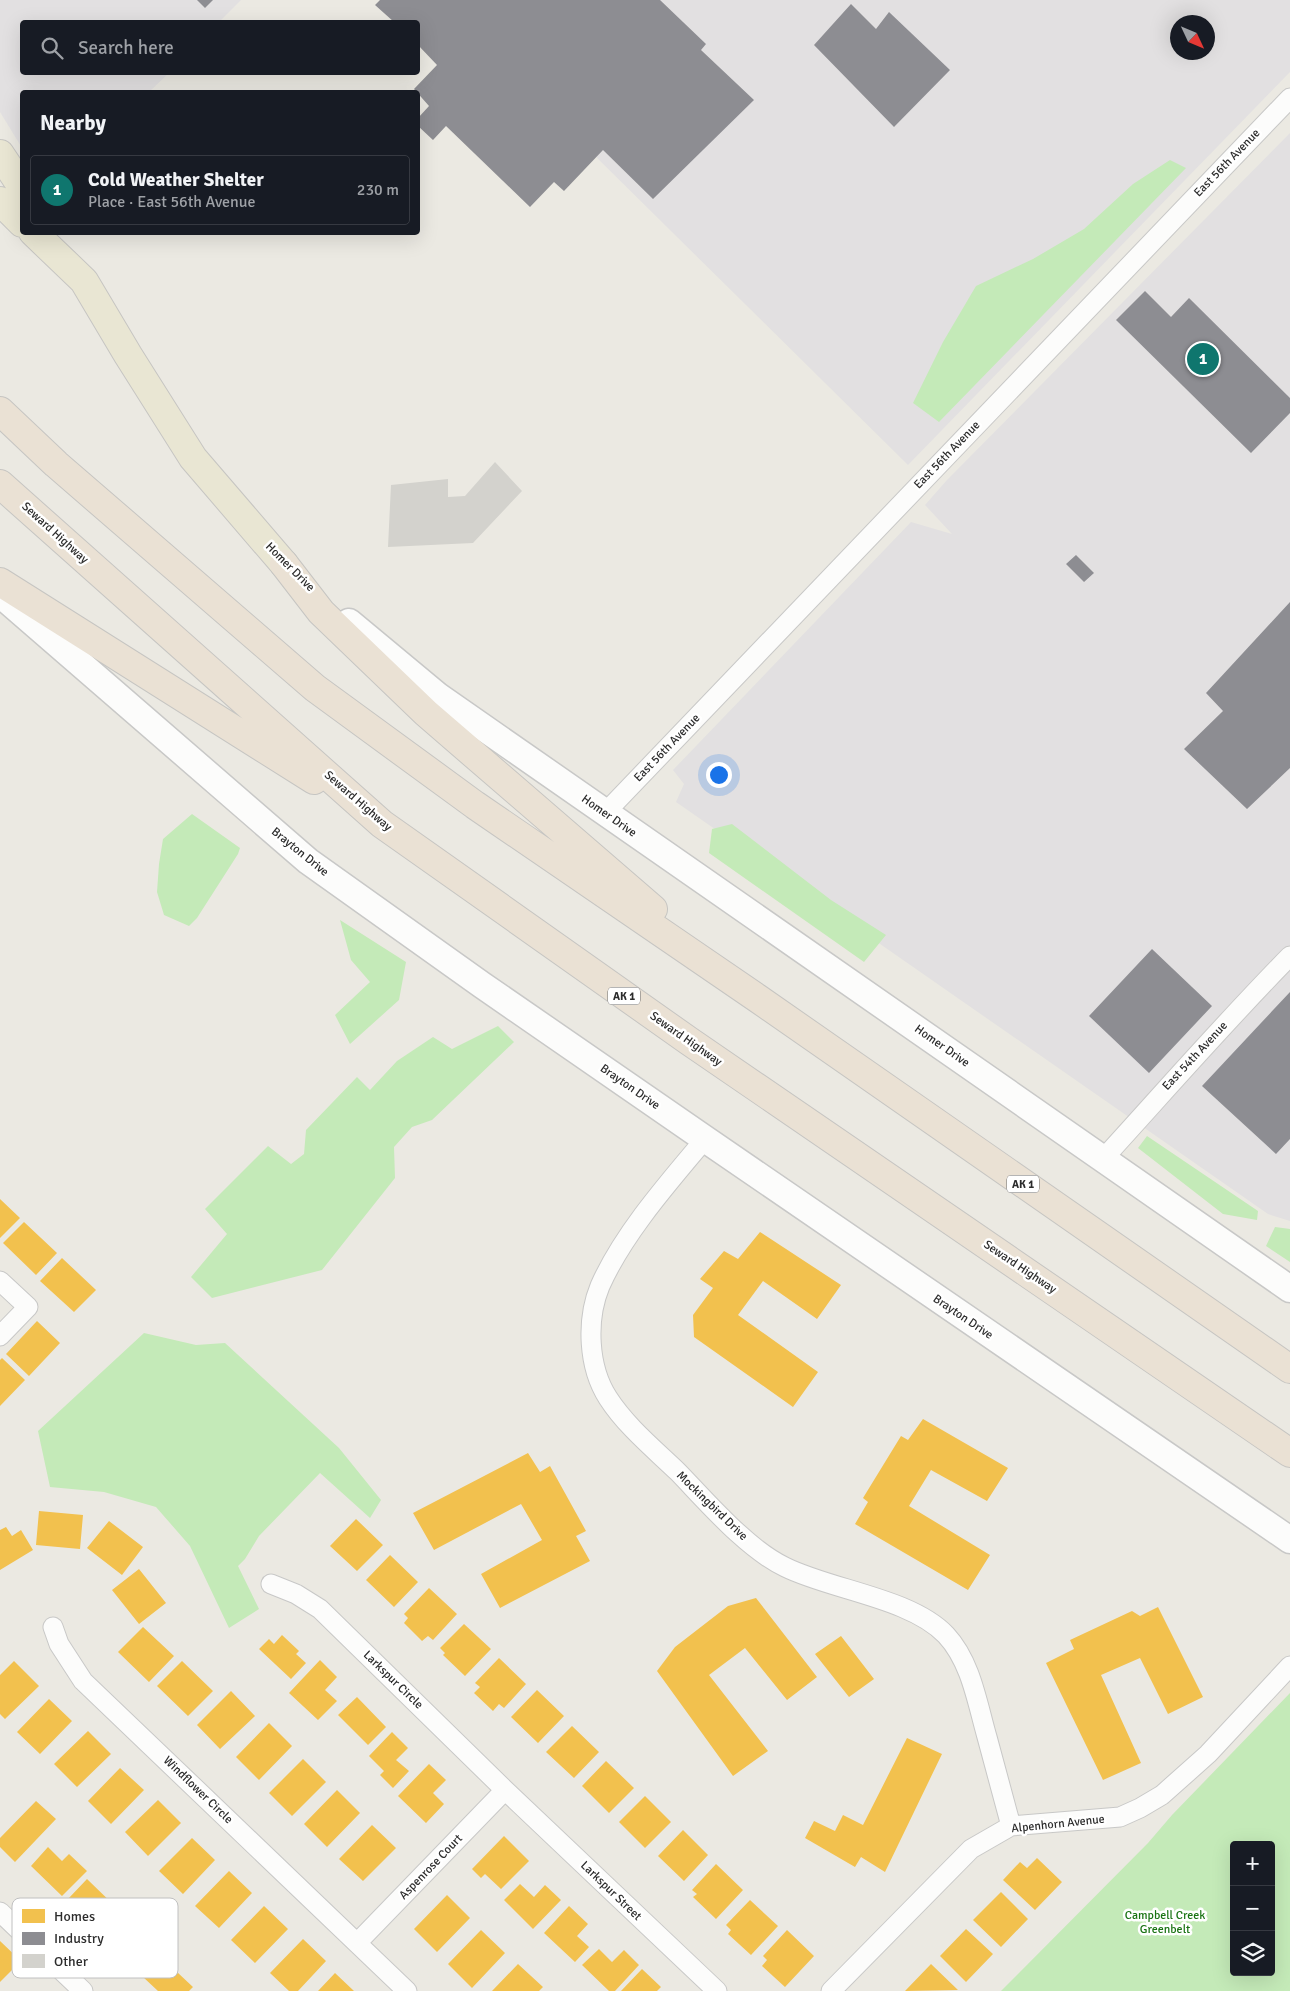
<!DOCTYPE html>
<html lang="en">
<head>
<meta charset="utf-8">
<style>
	body { margin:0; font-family:Signika,sans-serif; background:#242831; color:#f1f3f6 }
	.controls { position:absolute; right:15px; bottom:15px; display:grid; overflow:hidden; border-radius:5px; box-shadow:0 5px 20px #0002 }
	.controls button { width:45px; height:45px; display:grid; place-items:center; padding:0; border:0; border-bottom:1px solid #363941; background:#171b24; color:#f1f3f6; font:25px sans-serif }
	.compass { position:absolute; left:1170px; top:15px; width:45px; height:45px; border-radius:50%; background:#171b24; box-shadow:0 5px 20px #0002; rotate:134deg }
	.you { position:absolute; left:718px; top:774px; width:18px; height:18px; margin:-12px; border:4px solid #fff; border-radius:50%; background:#1a73e8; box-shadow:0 0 0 8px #1a73e833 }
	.badge { display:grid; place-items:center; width:32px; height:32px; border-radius:50%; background:#0f766e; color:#fff; font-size:16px; font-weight:700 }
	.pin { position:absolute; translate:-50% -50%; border:2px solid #fff; box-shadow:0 1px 5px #0006 }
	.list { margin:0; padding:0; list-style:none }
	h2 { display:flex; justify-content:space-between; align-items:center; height:65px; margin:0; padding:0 20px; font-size:21px }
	h2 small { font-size:16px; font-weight:400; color:#9ea1a6 }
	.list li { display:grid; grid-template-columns:32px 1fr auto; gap:15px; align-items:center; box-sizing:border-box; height:70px; margin:0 10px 10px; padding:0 10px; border:1px solid #363941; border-radius:5px }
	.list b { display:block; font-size:19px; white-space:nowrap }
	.list p { margin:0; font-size:16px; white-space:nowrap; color:#9ea1a6 }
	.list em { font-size:16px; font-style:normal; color:#9ea1a6 }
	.icon { flex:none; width:28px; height:28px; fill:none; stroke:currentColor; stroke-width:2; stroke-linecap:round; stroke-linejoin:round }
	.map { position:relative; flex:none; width:1290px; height:1991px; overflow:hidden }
	.search { position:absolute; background:#171b24; box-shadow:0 5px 20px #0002; left:20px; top:20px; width:400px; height:55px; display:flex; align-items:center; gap:12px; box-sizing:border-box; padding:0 18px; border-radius:5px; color:#9ea1a6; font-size:19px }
	.panel { position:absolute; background:#171b24; box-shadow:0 5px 20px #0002; left:20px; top:90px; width:400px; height:145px; border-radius:5px }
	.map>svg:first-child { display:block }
	.industrial { fill:#e2e0e1; fill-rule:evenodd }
	.green { fill:#c4eab8; fill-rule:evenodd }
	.homes { fill:#f2c14e }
	.industry { fill:#8d8d92 }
	.building { fill:#d3d2cd }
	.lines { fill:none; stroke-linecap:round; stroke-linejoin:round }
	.minor-casing { stroke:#c8c8c7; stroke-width:21 }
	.secondary-casing { stroke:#c8c8c7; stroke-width:29 }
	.primary-casing { stroke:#c6c5c2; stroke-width:30 }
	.motorway-casing { stroke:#c6c5c2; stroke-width:30 }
	.minor { stroke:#fcfcfb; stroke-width:19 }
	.secondary { stroke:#fcfcfb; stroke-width:26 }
	.primary { stroke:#e9e6d3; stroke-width:28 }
	.motorway { stroke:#eae1d4; stroke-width:28 }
	.labels { text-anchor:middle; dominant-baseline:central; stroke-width:5; stroke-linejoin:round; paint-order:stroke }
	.shield { fill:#fff; stroke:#6b6b6b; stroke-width:1 }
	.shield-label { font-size:11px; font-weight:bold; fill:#2c2c2c }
	.street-label { font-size:12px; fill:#2c2c2c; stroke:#fff }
	.park-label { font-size:12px; fill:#197313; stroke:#fff }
	.key { fill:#fff; stroke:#c0c0c0; stroke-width:1 }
	.key-label { font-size:14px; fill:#2c2c2c }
</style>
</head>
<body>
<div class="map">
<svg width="1290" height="1991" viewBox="0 0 1290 1991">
	<rect width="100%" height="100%" fill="#ebe9e2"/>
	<!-- industrial -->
	<path class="industrial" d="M 0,0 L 241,0 L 219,22 L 22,22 L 22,72 L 169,73 L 149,92 L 22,92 L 22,148 L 0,112 Z
		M 437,0 L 1290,0 L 1290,72 L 908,465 ZM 1178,22 L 1208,22 L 1208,52 L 1178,52 Z
		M 1290,133 L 1290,1221 L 1268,1214 L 676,802 L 684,784 L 673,770 L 911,522 L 952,534 L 925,505 L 947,480 Z"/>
	<!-- green -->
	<path class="green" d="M 1170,160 L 1186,168 L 939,422 L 913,403 L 943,342 L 976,286 L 1033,259 L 1084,229 L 1133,184 Z
		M 192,814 L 240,848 L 238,854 L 197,918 L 189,926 L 164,915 L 157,892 L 159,864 L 163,839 Z
		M 732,824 L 831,900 L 886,935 L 864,962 L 709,853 L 712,829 Z
		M 340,920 L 406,962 L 399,1000 L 350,1044 L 335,1015 L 370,982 L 351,960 Z
		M 498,1026 L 514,1042 L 432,1120 L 412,1127 L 394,1147 L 395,1178 L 322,1270 L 212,1298 L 191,1277 L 227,1234 L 205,1209 L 268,1146 L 291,1164 L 304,1154 L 306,1130 L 357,1077 L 370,1090 L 397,1061 L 433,1037 L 452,1049 Z
		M 1147,1136 L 1258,1211 L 1257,1220 L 1223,1214 L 1138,1148 Z
		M 1275,1227 L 1290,1229 L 1290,1262 L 1266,1246 Z
		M 144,1333 L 196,1345 L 225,1343 L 339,1448 L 381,1500 L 370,1518 L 320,1473 L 259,1536 L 245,1559 L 238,1566 L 259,1609 L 229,1628 L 190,1546 L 156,1507 L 104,1492 L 50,1487 L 38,1431 Z
		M 1290,1693 L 1290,1991 L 1001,1991 L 1148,1843 L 1172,1815 ZM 1234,1845 L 1271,1845 L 1271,1972 L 1234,1972 Z"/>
	<!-- homes -->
	<path class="homes" d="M 0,1199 L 20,1218 L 0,1238 Z
		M 24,1222 L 57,1253 L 36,1275 L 3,1243 Z
		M 760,1232 L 841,1285 L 817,1319 L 763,1281 L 738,1315 L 818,1372 L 793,1407 L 694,1337 L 693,1315 L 713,1288 L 700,1279 L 724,1251 L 738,1259 Z
		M 62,1258 L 96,1290 L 74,1312 L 40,1281 Z
		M 37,1321 L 60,1343 L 29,1376 L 6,1354 Z
		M 2,1358 L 25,1380 L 0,1406 L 0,1360 Z
		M 923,1419 L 1008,1468 L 987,1501 L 931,1470 L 909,1506 L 990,1555 L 968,1590 L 855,1524 L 868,1502 L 863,1498 L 901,1436 L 908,1440 Z
		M 528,1453 L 540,1472 L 550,1466 L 586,1531 L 576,1536 L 590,1561 L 500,1608 L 481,1574 L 542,1540 L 521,1504 L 434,1550 L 413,1513 Z
		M 39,1511 L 83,1515 L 80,1549 L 36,1545 Z
		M 356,1519 L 383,1545 L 357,1571 L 330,1546 Z
		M 109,1521 L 143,1547 L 122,1575 L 87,1548 Z
		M 6,1527 L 12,1536 L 21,1530 L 33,1550 L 0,1570 L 0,1530 Z
		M 390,1555 L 418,1582 L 394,1607 L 366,1580 Z
		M 139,1569 L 166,1603 L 139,1624 L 112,1590 Z
		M 429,1588 L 457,1614 L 433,1640 L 428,1636 L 422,1641 L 404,1623 L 408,1618 L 404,1614 Z
		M 756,1598 L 817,1677 L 787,1700 L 745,1648 L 709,1675 L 768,1751 L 733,1776 L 657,1671 L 675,1647 L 728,1606 Z
		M 1158,1607 L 1203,1697 L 1168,1714 L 1140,1658 L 1101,1675 L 1141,1763 L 1103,1780 L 1046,1663 L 1074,1649 L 1070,1640 L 1132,1611 L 1140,1616 Z
		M 464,1624 L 491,1649 L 465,1676 L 443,1655 L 445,1653 L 440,1648 Z
		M 143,1627 L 174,1656 L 149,1682 L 118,1652 Z
		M 282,1635 L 299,1651 L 296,1654 L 306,1663 L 291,1679 L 259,1649 L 269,1639 L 274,1644 Z
		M 841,1636 L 874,1679 L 849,1697 L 815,1654 Z
		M 499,1658 L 526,1684 L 504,1708 L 499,1704 L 493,1711 L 474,1693 L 480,1687 L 475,1683 Z
		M 320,1660 L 337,1677 L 325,1690 L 337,1701 L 318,1720 L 289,1693 Z
		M 14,1661 L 39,1686 L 5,1719 L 0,1714 L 0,1675 Z
		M 182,1661 L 213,1691 L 188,1716 L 157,1686 Z
		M 537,1690 L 564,1716 L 538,1743 L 511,1717 Z
		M 231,1691 L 255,1716 L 220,1749 L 197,1725 Z
		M 357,1697 L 386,1727 L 368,1745 L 338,1715 Z
		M 49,1699 L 72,1721 L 40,1754 L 17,1732 Z
		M 269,1723 L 292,1746 L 259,1780 L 236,1757 Z
		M 572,1726 L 599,1752 L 574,1778 L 546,1752 Z
		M 88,1731 L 111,1754 L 77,1787 L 54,1764 Z
		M 392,1732 L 408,1748 L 396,1760 L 409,1771 L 393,1788 L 380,1775 L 384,1771 L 369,1756 Z
		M 907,1738 L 942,1754 L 885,1872 L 861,1857 L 855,1867 L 805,1838 L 814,1821 L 835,1831 L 843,1815 L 863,1825 Z
		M 303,1759 L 326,1782 L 292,1816 L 269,1793 Z
		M 606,1761 L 634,1788 L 609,1813 L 582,1786 Z
		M 429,1764 L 446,1780 L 433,1793 L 444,1804 L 426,1823 L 398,1796 Z
		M 120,1768 L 144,1790 L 111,1824 L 88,1801 Z
		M 337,1790 L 360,1813 L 327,1847 L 304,1824 Z
		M 645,1796 L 671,1822 L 645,1848 L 619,1822 Z
		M 158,1800 L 181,1823 L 148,1856 L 125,1832 Z
		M 36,1801 L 56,1819 L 15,1862 L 0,1847 L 0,1838 Z
		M 372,1825 L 396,1848 L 363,1881 L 339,1859 Z
		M 683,1830 L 708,1855 L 684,1881 L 658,1856 Z
		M 504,1836 L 529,1861 L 501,1889 L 485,1874 L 481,1878 L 472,1869 Z
		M 192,1838 L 215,1860 L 183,1894 L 159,1871 Z
		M 48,1847 L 62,1861 L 69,1854 L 87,1871 L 62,1896 L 31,1866 Z
		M 1037,1858 L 1062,1882 L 1035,1910 L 1003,1880 L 1020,1862 L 1027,1868 Z
		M 716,1864 L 743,1890 L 716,1919 L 693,1897 L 697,1894 L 692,1890 Z
		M 229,1871 L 252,1893 L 219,1928 L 195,1906 Z
		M 87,1879 L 120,1911 L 101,1930 L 68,1899 Z
		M 520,1884 L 534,1897 L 545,1885 L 561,1900 L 533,1929 L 504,1900 Z
		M 1001,1892 L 1028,1919 L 1001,1947 L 973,1920 Z
		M 447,1895 L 470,1918 L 437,1952 L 414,1929 Z
		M 750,1900 L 778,1926 L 751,1955 L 728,1934 L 731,1930 L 726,1925 Z
		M 264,1906 L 288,1929 L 255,1963 L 231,1940 Z
		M 569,1906 L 588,1924 L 577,1936 L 589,1947 L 575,1962 L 544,1933 Z
		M 966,1929 L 993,1954 L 966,1982 L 940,1956 Z
		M 481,1930 L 505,1953 L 472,1988 L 448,1964 Z
		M 787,1930 L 814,1956 L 785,1987 L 762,1966 L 767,1960 L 763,1956 Z
		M 303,1939 L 326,1961 L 298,1991 L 289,1991 L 270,1973 Z
		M 0,1941 L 21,1961 L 0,1982 Z
		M 599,1949 L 612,1962 L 624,1950 L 639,1965 L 615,1991 L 609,1991 L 582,1965 Z
		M 162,1958 L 193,1987 L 189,1991 L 158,1991 L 143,1977 Z
		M 518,1964 L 543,1987 L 539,1991 L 492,1991 Z
		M 931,1964 L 958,1990 L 905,1991 Z
		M 642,1969 L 661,1987 L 657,1991 L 621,1991 Z
		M 335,1973 L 354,1991 L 318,1991 Z"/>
	<!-- industry -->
	<path class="industry" d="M 197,0 L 213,0 L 205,8 Z
		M 380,0 L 660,0 L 706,44 L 701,50 L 754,100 L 653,199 L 603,150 L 564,191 L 554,182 L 530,207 L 446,126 L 433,140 L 418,126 L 418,118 L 429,106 L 414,89 L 437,65 L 418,45 L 418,22 L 394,22 L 375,5 Z
		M 851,4 L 876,29 L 889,12 L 950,70 L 894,127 L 814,45 Z
		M 1145,291 L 1171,317 L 1189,298 L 1290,398 L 1290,413 L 1251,453 L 1116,320 Z
		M 1076,555 L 1094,573 L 1084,582 L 1066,564 Z
		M 1290,602 L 1290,768 L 1247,809 L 1184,749 L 1223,711 L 1206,693 Z
		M 1152,949 L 1212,1006 L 1149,1073 L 1089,1016 Z
		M 1290,992 L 1290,1139 L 1276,1154 L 1202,1086 Z"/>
	<!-- building -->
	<path class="building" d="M 495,462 L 522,491 L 473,543 L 388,547 L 391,485 L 448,479 L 448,497 L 465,496 Z"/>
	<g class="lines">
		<defs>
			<path id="minor" d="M 605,813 L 1290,98
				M 705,1139 C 668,1183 623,1234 600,1286 C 586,1320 588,1367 608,1398 C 626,1426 654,1449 678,1472 C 707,1502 747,1549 785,1567 C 831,1590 911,1598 946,1635 C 971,1662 977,1702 987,1737 C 995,1766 1003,1796 1011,1826
				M 1103,1159 C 1165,1091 1225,1022 1290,956
				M 0,1281 L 28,1307 L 0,1336
				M 271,1584 L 296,1594 L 320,1609 L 505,1790 L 717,1991
				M 53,1627 L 59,1644 L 83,1681 L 407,1991
				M 0,1912 L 83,1991
				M 357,1943 L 505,1790
				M 831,1991 L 971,1849 L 1011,1826 L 1120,1817 L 1140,1808 L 1162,1795 L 1208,1754 L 1290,1666"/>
			<path id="secondary" d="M 0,594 L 308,861 L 482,985 L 705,1139 L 1290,1540
				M 349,622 L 438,696 L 1290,1289"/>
			<path id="primary" d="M 0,154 L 22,187
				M 0,201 L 22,223
				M 33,232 L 84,281 L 128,355 L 193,458 L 284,564"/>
			<path id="motorway" d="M 0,411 L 56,464 L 315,688 L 475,805 L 757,998 L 1290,1369
				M 0,484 L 382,824 L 689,1041 L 1290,1453
				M 284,564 L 321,612 L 426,713 L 653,909
				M 0,582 L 314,780"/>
		</defs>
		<!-- minor casing -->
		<use href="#minor" class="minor-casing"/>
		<!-- secondary casing -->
		<use href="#secondary" class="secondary-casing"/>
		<!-- primary casing -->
		<use href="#primary" class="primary-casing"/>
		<!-- motorway casing -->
		<use href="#motorway" class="motorway-casing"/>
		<!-- minor -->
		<use href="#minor" class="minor"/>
		<!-- secondary -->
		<use href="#secondary" class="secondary"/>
		<!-- primary -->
		<use href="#primary" class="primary"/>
		<!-- motorway -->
		<use href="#motorway" class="motorway"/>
	</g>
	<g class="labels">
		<!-- shield labels -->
		<g class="shield">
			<rect x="608" y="987.5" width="32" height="17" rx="4"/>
			<rect x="1007" y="1175.5" width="32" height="17" rx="4"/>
		</g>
		<g class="shield-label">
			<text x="624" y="996">AK 1</text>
			<text x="1023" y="1184">AK 1</text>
		</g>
		<!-- street labels -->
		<g class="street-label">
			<text transform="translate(1227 163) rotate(-46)">East 56th Avenue</text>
			<text transform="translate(947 455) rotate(-46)">East 56th Avenue</text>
			<text transform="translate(55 533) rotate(42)">Seward Highway</text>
			<text transform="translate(290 567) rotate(45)">Homer Drive</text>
			<text transform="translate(667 748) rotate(-46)">East 56th Avenue</text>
			<text transform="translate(358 801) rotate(41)">Seward Highway</text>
			<text transform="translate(609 816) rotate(35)">Homer Drive</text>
			<text transform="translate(300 852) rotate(39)">Brayton Drive</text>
			<text transform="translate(686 1039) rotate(35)">Seward Highway</text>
			<text transform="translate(942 1046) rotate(35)">Homer Drive</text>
			<text transform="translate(1195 1056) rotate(-47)">East 54th Avenue</text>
			<text transform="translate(630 1087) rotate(35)">Brayton Drive</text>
			<text transform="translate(1020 1267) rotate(34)">Seward Highway</text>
			<text transform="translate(963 1317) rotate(34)">Brayton Drive</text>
			<text transform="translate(712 1506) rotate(44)">Mockingbird Drive</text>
			<text transform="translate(393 1680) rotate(44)">Larkspur Circle</text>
			<text transform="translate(198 1790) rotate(44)">Windflower Circle</text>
			<text transform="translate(1058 1824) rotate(-6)">Alpenhorn Avenue</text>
			<text transform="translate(431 1867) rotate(-46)">Aspenrose Court</text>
			<text transform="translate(611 1891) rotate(44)">Larkspur Street</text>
		</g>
		<!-- park labels -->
		<g class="park-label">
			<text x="1165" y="1915">Campbell Creek<tspan x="1165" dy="14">Greenbelt</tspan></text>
		</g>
	</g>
	<!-- legend -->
	<rect x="12" y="1898" width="166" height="80" rx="8" class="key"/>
	<rect x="22" y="1909" width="23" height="14" fill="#f2c14e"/>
	<rect x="22" y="1932" width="23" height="13" fill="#8d8d92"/>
	<rect x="22" y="1954" width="23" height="14" fill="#d3d2cd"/>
	<g class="key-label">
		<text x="54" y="1921">Homes</text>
		<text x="54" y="1943">Industry</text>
		<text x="54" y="1966">Other</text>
	</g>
</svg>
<div class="controls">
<button>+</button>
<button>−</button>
<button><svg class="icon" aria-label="layers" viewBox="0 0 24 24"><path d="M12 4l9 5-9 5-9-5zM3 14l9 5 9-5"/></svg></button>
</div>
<svg class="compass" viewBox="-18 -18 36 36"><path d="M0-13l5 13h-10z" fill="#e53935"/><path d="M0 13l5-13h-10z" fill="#9ea1a6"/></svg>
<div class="you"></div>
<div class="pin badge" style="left:1203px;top:359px">1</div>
<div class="search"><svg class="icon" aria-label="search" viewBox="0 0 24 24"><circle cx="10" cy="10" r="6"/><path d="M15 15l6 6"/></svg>Search here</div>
<section class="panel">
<h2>Nearby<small></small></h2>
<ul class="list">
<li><span class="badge">1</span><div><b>Cold Weather Shelter</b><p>Place · East 56th Avenue</p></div><em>230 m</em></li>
</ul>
</section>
</div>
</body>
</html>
